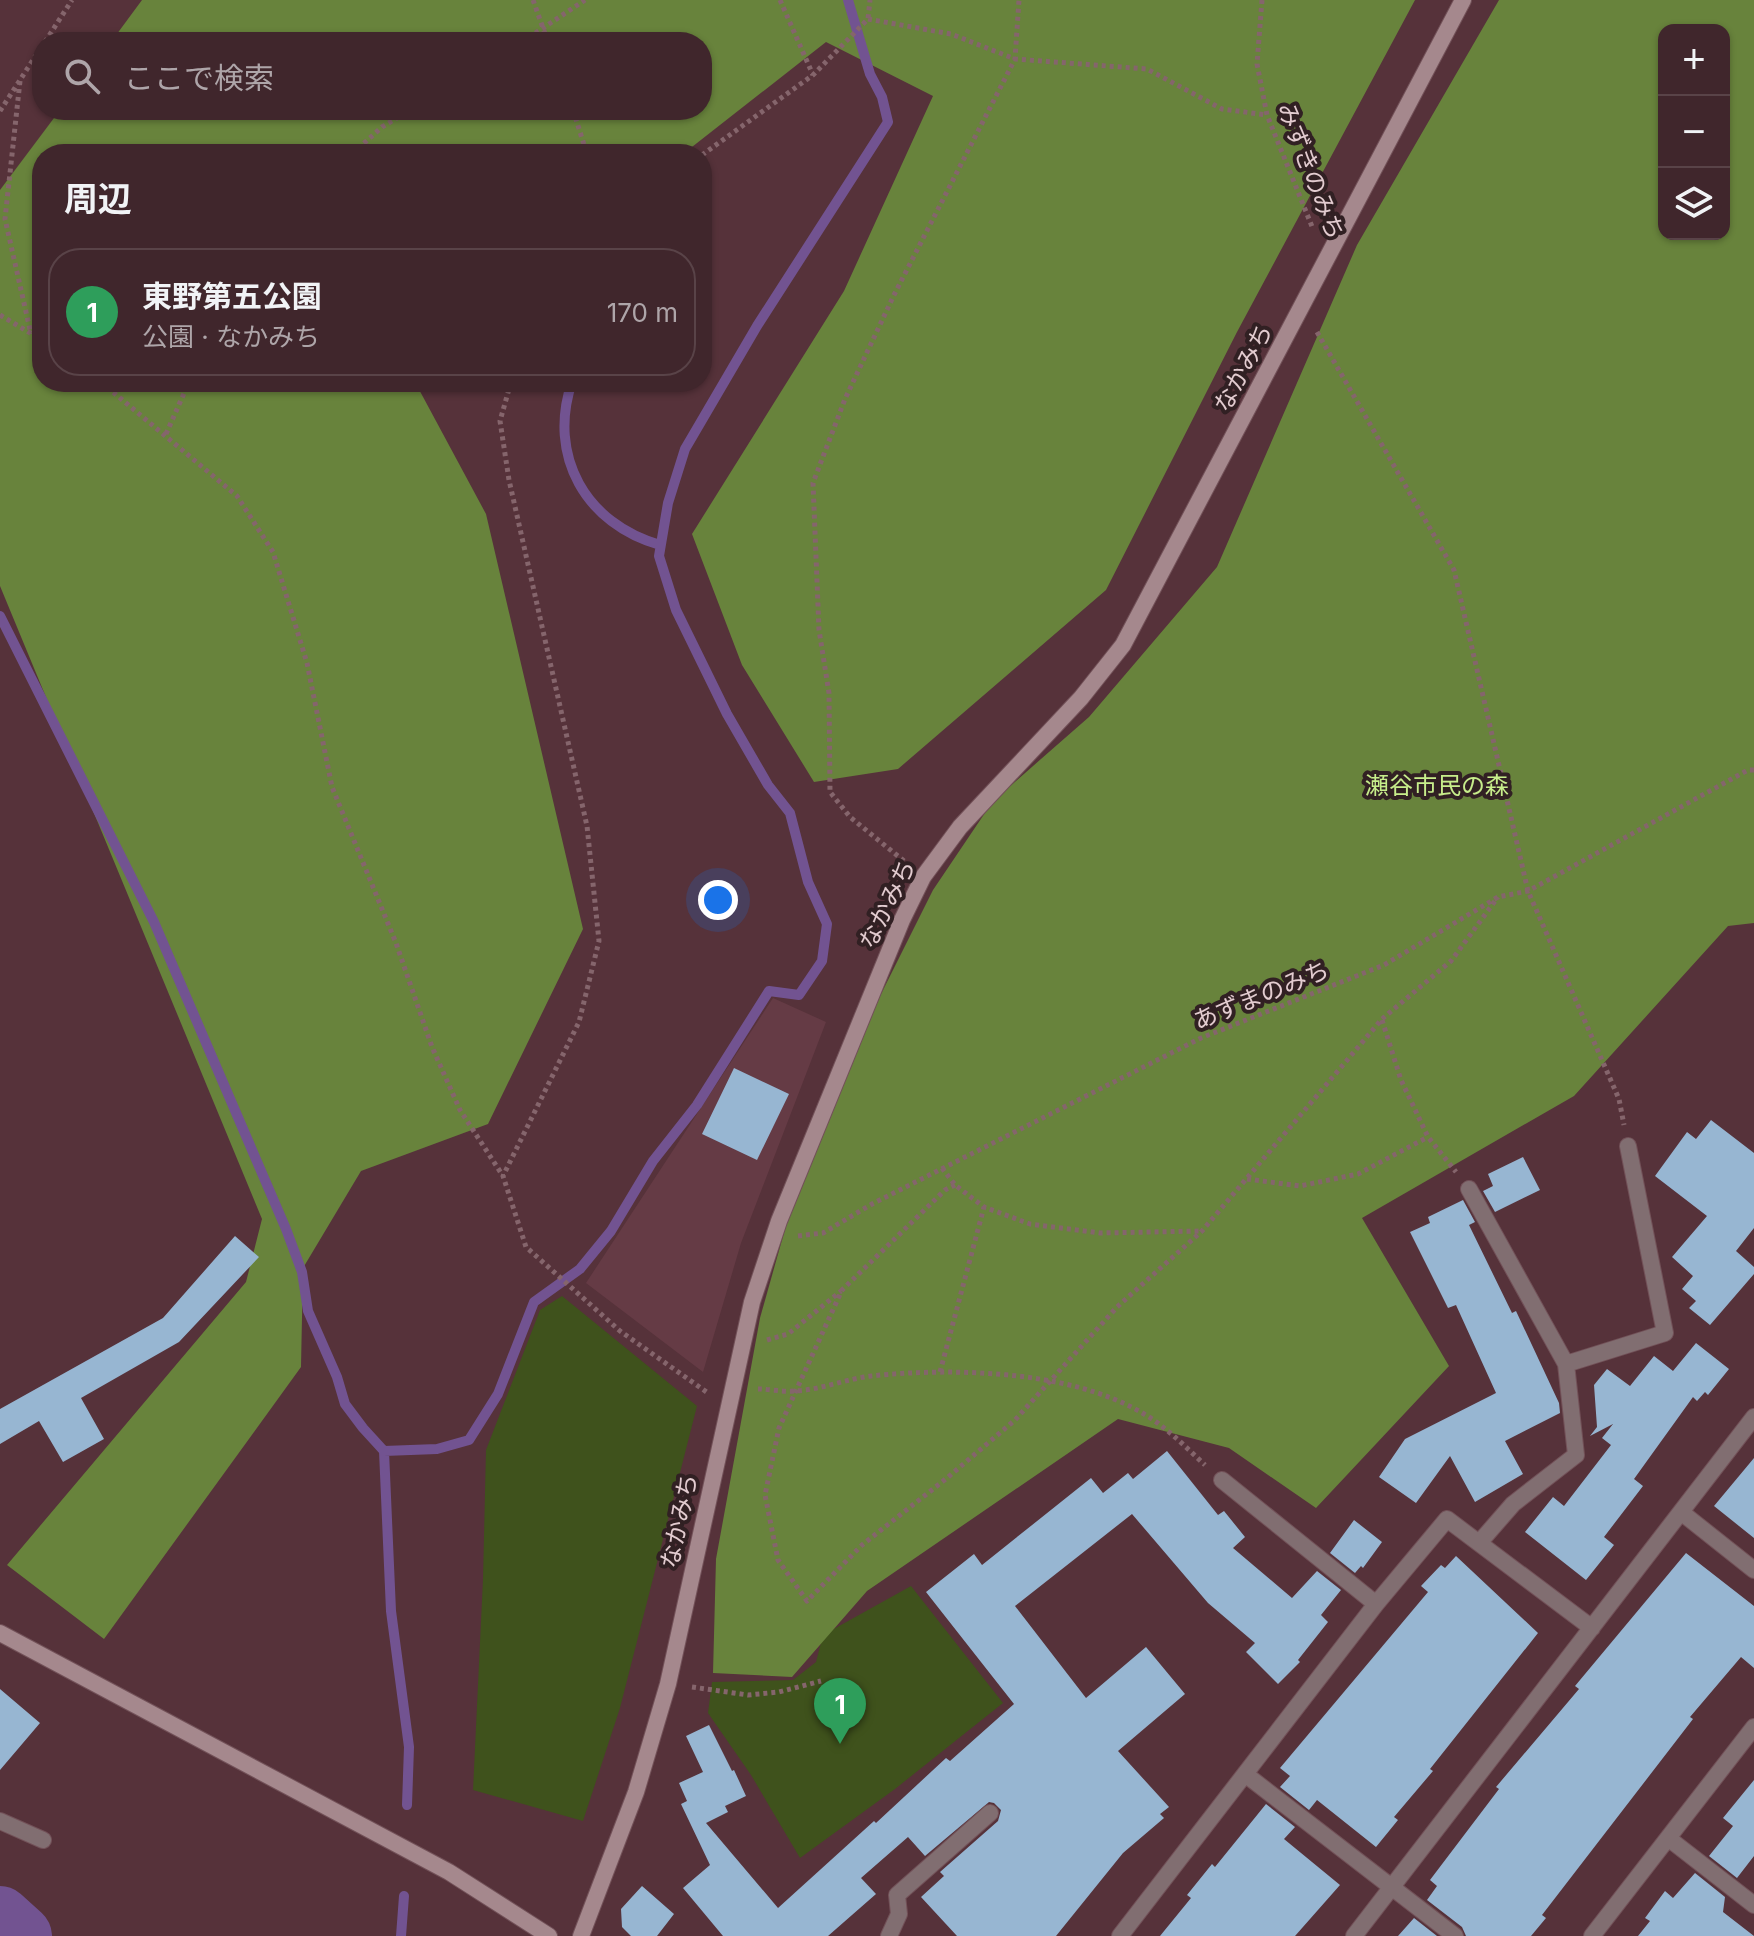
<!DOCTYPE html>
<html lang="ja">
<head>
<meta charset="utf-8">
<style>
	body { margin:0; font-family:Inter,"Noto Sans JP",sans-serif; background:#4b3238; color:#f1f3f6 }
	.controls { position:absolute; right:24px; top:24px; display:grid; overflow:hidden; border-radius:16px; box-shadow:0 2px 6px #0004 }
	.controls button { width:72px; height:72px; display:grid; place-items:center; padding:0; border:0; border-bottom:2px solid #594348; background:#40262c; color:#f1f3f6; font:40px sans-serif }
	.you { position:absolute; left:718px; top:900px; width:28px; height:28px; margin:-20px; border:6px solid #fff; border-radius:50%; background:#1a73e8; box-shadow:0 0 0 12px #1a73e833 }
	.badge { display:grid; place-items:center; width:52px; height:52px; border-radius:50%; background:#95b2f1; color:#fff; font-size:26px; font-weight:700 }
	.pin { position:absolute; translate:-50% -66px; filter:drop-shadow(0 2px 4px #0008) }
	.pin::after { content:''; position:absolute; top:42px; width:28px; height:24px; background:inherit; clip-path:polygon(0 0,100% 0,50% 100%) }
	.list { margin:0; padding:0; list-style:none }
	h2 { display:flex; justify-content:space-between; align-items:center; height:104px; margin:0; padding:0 32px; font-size:34px }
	h2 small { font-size:26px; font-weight:400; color:#aea5a9 }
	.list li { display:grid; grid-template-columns:52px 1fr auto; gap:24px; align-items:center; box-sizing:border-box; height:128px; margin:0 16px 16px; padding:0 16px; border:2px solid #594348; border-radius:32px }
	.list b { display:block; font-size:30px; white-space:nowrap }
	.list p { margin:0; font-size:26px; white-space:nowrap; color:#aea5a9 }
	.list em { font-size:26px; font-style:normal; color:#aea5a9 }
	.icon { flex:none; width:44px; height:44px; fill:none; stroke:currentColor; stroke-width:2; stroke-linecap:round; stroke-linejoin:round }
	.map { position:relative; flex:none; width:1754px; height:1936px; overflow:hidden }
	.search { position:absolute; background:#40262c; box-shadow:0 2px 6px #0004; left:32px; top:32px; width:680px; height:88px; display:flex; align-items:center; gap:20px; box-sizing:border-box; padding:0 28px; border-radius:32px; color:#aea5a9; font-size:30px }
	.panel { position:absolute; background:#40262c; box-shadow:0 2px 6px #0004; left:32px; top:144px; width:680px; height:248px; border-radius:32px }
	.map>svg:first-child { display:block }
	.built { fill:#653b45 }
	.green { fill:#3f521c }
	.forest { fill:#68833c; fill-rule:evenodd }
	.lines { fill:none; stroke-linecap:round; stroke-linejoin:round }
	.stream { stroke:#725391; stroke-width:10 }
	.river { stroke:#725391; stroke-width:62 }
	.building { fill:#97b6d2 }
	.lane-casing { stroke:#725158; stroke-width:18 }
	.street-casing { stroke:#725158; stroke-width:18 }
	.secondary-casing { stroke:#725158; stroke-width:18 }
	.path { stroke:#85656c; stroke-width:5; stroke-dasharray:4 4; stroke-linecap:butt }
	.lane { stroke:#816e71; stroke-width:16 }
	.street { stroke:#816e71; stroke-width:16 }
	.secondary { stroke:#a5888d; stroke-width:16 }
	.labels { text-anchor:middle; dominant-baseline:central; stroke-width:8; stroke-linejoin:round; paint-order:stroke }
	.street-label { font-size:24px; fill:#e3ccd0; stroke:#312023 }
	.park-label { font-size:24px; fill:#c7ed8b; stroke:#312023 }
</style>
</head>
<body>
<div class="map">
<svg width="1754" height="1936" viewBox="0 0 1754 1936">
	<rect width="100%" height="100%" fill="#56323a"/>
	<!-- built -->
	<path class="built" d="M 773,998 L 826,1022 L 741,1243 L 703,1372 L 586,1283 Z"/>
	<!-- green -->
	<path class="green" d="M 562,1296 L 697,1406 L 620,1708 L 583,1821 L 473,1790 L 483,1579 L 486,1450 L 540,1310 Z
		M 911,1586 L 1003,1703 L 895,1789 L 800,1858 L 751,1775 L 708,1713 L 712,1682 L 793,1680 L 816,1662 L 823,1635 Z"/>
	<!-- forest -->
	<path class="forest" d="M 142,0 L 1415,0 L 1237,332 L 1106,590 L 898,769 L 814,782 L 742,665 L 692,534 L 844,291 L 933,96 L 826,42 L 683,154 L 42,154 L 42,382 L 415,382 L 486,514 L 583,929 L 488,1124 L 361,1171 L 303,1268 L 301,1367 L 104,1639 L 7,1565 L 246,1282 L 262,1219 L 0,586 L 0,190 L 60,110 L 702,110 L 702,42 L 111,42 Z
		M 1499,0 L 1754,0 L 1754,923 L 1728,926 L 1574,1096 L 1362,1218 L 1449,1366 L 1316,1508 L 1229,1448 L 1118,1419 L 867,1591 L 792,1677 L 713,1673 L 716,1559 L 760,1318 L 813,1130 L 933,890 L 993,801 L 1089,717 L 1217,567 L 1357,245 ZM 1664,30 L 1724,30 L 1724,234 L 1664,234 Z"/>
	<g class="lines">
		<!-- stream -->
		<path class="stream" d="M 572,382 C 547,456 586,524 660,545
			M 0,616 L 154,922 L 286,1229 L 302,1272 L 308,1311 L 337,1377 L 345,1404 L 363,1428 L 384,1451 L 391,1611 L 409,1747 L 407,1805
			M 384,1451 L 437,1449 L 469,1440 L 498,1394 L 534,1302 L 580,1269 L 611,1231 L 653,1161 L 697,1105 L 769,991 L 799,995 L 822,961 L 827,924 L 808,882 L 790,813 L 768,785 L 727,714 L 676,610 L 659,556 L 668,503 L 685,449 L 757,326 L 888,122 L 882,97 L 870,74 L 848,0
			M 401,1936 L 404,1896"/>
		<!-- river -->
		<path class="river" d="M 0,1917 L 21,1936"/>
	</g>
	<!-- building -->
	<path class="building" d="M 734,1068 L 789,1094 L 757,1160 L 702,1134 Z
		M 1711,1120 L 1754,1153 L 1754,1228 L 1736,1251 L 1754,1267 L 1754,1274 L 1710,1325 L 1689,1308 L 1696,1301 L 1682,1289 L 1693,1276 L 1672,1257 L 1707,1216 L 1655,1176 L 1687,1132 L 1696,1139 Z
		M 1523,1157 L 1540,1190 L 1495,1212 L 1483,1191 L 1493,1186 L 1488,1174 Z
		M 1463,1200 L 1475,1222 L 1469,1225 L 1512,1313 L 1516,1311 L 1559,1403 L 1560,1413 L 1505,1441 L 1523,1474 L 1475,1502 L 1450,1456 L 1416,1503 L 1379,1477 L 1405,1439 L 1496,1393 L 1456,1305 L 1448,1308 L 1410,1232 L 1430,1223 L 1428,1217 Z
		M 235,1236 L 259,1257 L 179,1342 L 81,1398 L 104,1439 L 63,1462 L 39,1421 L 0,1444 L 0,1409 L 163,1318 Z
		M 1696,1343 L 1729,1369 L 1708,1395 L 1705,1392 L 1697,1401 L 1693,1397 L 1634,1479 L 1643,1486 L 1604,1537 L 1614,1545 L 1586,1580 L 1525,1532 L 1553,1497 L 1564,1506 L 1611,1445 L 1602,1438 L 1613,1424 L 1590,1436 L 1597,1427 L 1594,1385 L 1607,1369 L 1630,1386 L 1654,1356 L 1673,1371 Z
		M 1167,1451 L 1218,1515 L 1224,1511 L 1245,1537 L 1233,1548 L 1292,1598 L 1317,1571 L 1341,1590 L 1321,1615 L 1328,1622 L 1298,1660 L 1300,1662 L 1278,1684 L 1246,1652 L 1255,1643 L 1208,1603 L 1132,1514 L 1015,1606 L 1086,1698 L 1146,1647 L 1185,1694 L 1118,1751 L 1169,1807 L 1160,1814 L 1164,1818 L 1123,1853 L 1056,1936 L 957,1936 L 921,1897 L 944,1876 L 940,1872 L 998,1821 L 1001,1810 L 994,1803 L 989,1802 L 925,1856 L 908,1837 L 861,1878 L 876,1894 L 828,1936 L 723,1936 L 683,1888 L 710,1865 L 681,1804 L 687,1801 L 679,1783 L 703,1772 L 686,1736 L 709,1725 L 732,1771 L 734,1770 L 746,1796 L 725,1806 L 728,1812 L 706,1823 L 778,1908 L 874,1821 L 876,1823 L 946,1758 L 950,1761 L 1014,1704 L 926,1592 L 974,1554 L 982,1565 L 1091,1478 L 1103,1493 L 1128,1473 L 1133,1479 Z
		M 1754,1458 L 1754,1538 L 1714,1506 Z
		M 1354,1520 L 1382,1542 L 1363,1568 L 1361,1566 L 1355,1573 L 1330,1553 Z
		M 1686,1553 L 1754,1606 L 1754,1668 L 1741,1657 L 1690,1717 L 1693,1719 L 1542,1915 L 1546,1918 L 1531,1936 L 1466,1936 L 1462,1927 L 1427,1900 L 1437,1886 L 1430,1880 L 1499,1789 L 1496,1787 L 1579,1689 L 1575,1686 Z
		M 1456,1556 L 1538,1633 L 1430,1769 L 1433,1771 L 1394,1817 L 1398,1820 L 1376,1847 L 1317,1800 L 1309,1810 L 1280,1787 L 1290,1776 L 1280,1768 L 1428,1592 L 1421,1586 L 1441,1565 L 1445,1568 Z
		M 0,1689 L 40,1723 L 0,1770 Z
		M 1754,1780 L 1754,1856 L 1737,1878 L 1709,1856 L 1733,1826 L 1723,1818 Z
		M 1266,1804 L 1295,1827 L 1284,1839 L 1340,1885 L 1295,1936 L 1160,1936 L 1191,1898 L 1187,1895 L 1212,1864 L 1215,1867 Z
		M 1695,1873 L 1725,1897 L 1723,1912 L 1754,1936 L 1638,1936 L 1650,1921 L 1645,1918 L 1665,1891 L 1673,1898 Z
		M 642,1886 L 674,1914 L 657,1936 L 631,1936 L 622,1927 L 621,1909 Z
		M 1414,1918 L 1437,1936 L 1398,1936 Z"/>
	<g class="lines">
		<defs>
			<path id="lane" d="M 889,1936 L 899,1914 L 897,1895 L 990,1813"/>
			<path id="street" d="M 1469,1189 L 1566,1364 L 1576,1455 L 1513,1504 L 1479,1543
				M 1566,1364 L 1665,1333 L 1628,1146
				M 1222,1480 L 1376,1604
				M 1681,1512 L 1754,1570
				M 1245,1774 L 1455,1936
				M 0,1821 L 43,1840
				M 1668,1838 L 1754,1905
				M 1120,1936 L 1376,1604 L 1447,1519 L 1592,1628
				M 1354,1936 L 1754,1417
				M 1592,1936 L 1754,1727"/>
			<path id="secondary" d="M 0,1633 L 449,1872 L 549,1936
				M 581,1936 L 636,1792 L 668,1684 L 752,1302 L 779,1221 L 902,920 L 923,877 L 960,827 L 1081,698 L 1123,645 L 1463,0"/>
		</defs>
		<!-- lane casing -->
		<use href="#lane" class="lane-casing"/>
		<!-- street casing -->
		<use href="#street" class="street-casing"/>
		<!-- secondary casing -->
		<use href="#secondary" class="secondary-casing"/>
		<!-- path -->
		<path class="path" d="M 533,0 L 548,42
			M 780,0 L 813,75
			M 1262,0 L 1257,64 L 1267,115 L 1313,229
			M 868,19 L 951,34 L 1015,59 L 1147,69 L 1222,109 L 1267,115
			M 45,42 L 72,0
			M 522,42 L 585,0
			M 20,81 L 5,219 L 31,334
			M 573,110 L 587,154
			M 0,111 L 42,46
			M 352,154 L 382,127 L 410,110
			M 702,155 L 813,75 L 868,19 L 870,0
			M 0,315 L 42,340
			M 1317,332 L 1454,570 L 1528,891 L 1619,1099 L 1624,1125
			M 101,382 L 237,496 L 273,552 L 307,663 L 332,787 L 396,943 L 432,1047 L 460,1110 L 503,1176
			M 511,382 L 500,421 L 509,480 L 587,826 L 599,941 L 579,1022 L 503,1176 L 526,1247 L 620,1331 L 708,1393
			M 166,434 L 189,382
			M 904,861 L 850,817 L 830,792 L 829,693 L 819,630 L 813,483 L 845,399 L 894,295 L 1015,59 L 1019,0
			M 1382,1020 L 1401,1080 L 1428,1137 L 1456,1172
			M 942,1168 L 955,1185 L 984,1207 L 1030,1224 L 1100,1233 L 1201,1231
			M 1247,1179 L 1300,1186 L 1358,1174 L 1428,1137
			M 955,1185 L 945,1190 L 842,1290 L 779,1428 L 765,1495 L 778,1560 L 807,1601 L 862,1545 L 947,1478 L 1015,1420 L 1117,1307 L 1202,1231 L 1382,1019 L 1451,961 L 1498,897
			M 798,1236 L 823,1233 L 872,1204 L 1201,1038 L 1384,965 L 1498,897 L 1528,891 L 1748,770 L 1754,770
			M 767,1340 L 788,1334 L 841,1291
			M 940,1372 L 984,1207
			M 758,1389 C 769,1389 782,1392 794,1391 C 820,1390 846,1379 871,1376 C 958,1367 1087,1370 1159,1424 C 1175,1436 1190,1451 1205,1465
			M 692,1687 L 748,1695 L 779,1692 L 821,1681"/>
		<!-- lane -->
		<use href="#lane" class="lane"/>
		<!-- street -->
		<use href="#street" class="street"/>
		<!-- secondary -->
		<use href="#secondary" class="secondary"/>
	</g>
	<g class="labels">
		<!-- street labels -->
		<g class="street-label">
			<text transform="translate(1311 171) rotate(69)">みずきのみち</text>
			<text transform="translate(1243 368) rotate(-62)">なかみち</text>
			<text transform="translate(887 904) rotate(-64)">なかみち</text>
			<text transform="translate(1261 995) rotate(-22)">あずまのみち</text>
			<text transform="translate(679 1521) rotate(-78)">なかみち</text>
		</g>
		<!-- park labels -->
		<g class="park-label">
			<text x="1437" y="785">瀬谷市民の森</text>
		</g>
	</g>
</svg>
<div class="controls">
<button>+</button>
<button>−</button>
<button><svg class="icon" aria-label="layers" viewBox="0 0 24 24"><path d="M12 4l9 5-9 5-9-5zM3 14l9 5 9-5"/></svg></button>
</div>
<div class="you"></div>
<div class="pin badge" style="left:840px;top:1744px;background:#2e9e5b">1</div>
<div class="search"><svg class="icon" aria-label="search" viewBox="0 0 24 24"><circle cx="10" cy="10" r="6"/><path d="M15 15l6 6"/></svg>ここで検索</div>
<section class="panel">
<h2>周辺<small></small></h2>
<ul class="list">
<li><span class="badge" style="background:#2e9e5b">1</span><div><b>東野第五公園</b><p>公園 · なかみち</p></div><em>170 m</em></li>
</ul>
</section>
</div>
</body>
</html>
